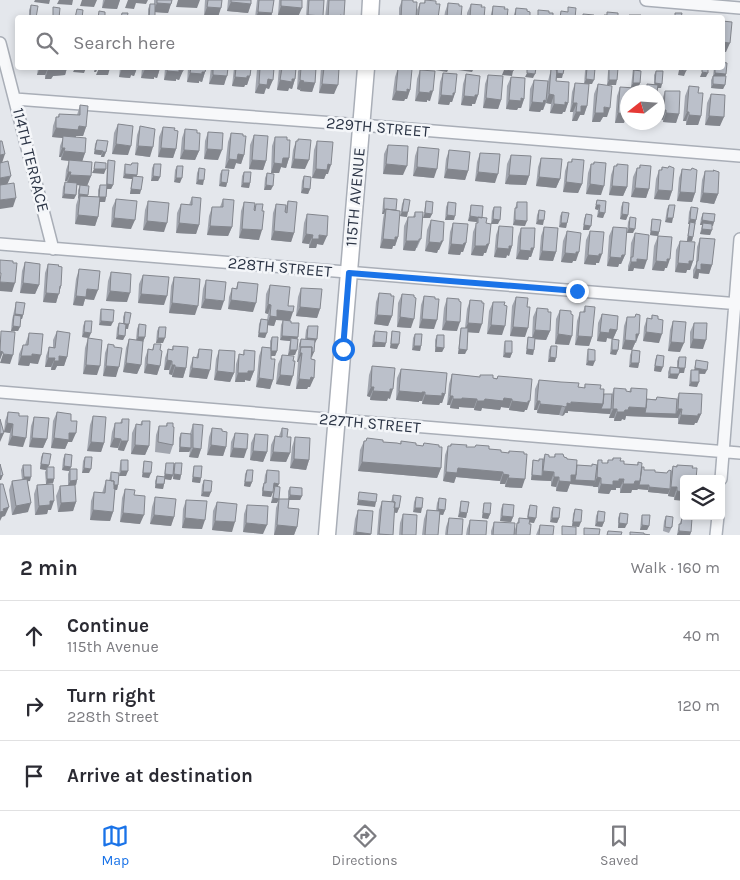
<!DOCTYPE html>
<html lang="en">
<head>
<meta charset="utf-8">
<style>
	body { margin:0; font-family:Karla,sans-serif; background:#f2f2f3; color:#2b2b33 }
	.controls { position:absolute; right:15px; bottom:15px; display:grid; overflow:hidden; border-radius:5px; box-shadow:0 2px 8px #0003 }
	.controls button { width:45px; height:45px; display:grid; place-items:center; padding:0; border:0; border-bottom:1px solid #e1e1e2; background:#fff; color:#2b2b33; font:25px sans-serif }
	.compass { position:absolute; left:620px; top:85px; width:45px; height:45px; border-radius:50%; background:#fff; box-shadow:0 2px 8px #0003; rotate:253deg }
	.stop { position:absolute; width:15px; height:15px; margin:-11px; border:4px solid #1a73e8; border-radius:50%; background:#fff }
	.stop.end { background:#1a73e8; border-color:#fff; box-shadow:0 1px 5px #0008 }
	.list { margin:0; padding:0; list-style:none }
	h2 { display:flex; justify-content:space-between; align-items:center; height:65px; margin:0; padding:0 20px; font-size:21px }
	h2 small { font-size:16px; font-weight:400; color:#7c7c81 }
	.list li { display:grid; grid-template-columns:32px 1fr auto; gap:15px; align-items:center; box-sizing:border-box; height:70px; padding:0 20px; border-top:1px solid #e1e1e2 }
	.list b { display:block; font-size:19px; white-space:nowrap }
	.list p { margin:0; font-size:16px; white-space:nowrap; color:#7c7c81 }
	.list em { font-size:16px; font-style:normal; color:#7c7c81 }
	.icon { flex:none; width:28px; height:28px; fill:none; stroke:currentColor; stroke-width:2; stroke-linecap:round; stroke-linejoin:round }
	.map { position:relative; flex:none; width:740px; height:535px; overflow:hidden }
	.search { position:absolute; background:#fff; box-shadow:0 2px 8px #0003; left:15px; right:15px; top:15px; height:55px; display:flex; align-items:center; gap:12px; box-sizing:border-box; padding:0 18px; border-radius:5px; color:#7c7c81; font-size:19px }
	.sheet { height:275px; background:#fff }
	nav { display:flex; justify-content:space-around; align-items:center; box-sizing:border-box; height:70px; border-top:1px solid #e1e1e2; background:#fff; font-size:14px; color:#7c7c81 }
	nav a { display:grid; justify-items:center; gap:2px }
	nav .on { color:#1a73e8 }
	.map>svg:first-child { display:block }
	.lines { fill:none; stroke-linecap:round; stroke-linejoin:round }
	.street-casing { stroke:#a9aeb7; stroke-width:14 }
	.secondary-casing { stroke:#a9aeb7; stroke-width:19 }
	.street { stroke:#f7f8fa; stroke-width:11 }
	.secondary { stroke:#fff; stroke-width:16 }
	.wall { fill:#a1a5ae }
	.shaded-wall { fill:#83868d }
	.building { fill:#bbc0ca; stroke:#83868d }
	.route { stroke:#1a73e8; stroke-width:6 }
	.labels { text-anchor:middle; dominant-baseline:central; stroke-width:5; stroke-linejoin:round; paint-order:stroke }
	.street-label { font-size:16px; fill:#2b3445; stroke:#f4f6f9 }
</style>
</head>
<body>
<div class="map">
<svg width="740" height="535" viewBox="0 0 740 535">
	<rect width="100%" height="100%" fill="#e4e7ec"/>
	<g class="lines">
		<defs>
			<path id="street" d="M 646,0 L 740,8
				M 0,43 L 53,249
				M 15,99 L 361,125 L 740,156
				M 0,244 L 740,304
				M 0,392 L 740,453
				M 721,479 L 740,239
				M 716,535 L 718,516"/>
			<path id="secondary" d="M 370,18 L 371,0
				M 327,535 L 366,68"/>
		</defs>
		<!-- street casing -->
		<use href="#street" class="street-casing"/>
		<!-- secondary casing -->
		<use href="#secondary" class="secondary-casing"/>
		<!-- street -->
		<use href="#street" class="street"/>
		<!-- secondary -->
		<use href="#secondary" class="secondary"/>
	</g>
	<!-- wall -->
	<path class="wall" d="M 103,0 L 120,0 L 117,9 L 102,8 Z
		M 154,0 L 172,0 L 168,13 L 155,12 L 155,18 L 148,18 L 148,9 L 150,4 L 154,4 Z
		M 205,0 L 222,0 L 218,17 L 204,16 Z
		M 228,0 L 251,0 L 251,4 L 248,13 L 227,11 Z
		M 257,0 L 274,0 L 271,18 L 255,18 Z
		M 279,0 L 302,0 L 298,17 L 278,15 Z
		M 307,0 L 324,0 L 322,18 L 306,18 Z
		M 327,0 L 345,0 L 343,18 L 325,18 Z
		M 402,0 L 416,18 L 399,18 L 399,8 Z
		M 425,0 L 436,4 L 438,18 L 416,18 L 416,12 L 420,3 L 424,3 Z
		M 448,3 L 459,6 L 461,18 L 444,18 L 445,12 Z
		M 471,4 L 481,7 L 484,18 L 467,18 L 467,13 Z
		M 31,5 L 36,18 L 29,18 L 29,10 Z
		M 493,6 L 504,9 L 507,18 L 490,18 Z
		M 516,8 L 527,11 L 530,18 L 513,18 Z
		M 38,68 L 67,68 L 65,75 L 53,76 L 51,79 L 45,79 L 45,75 L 37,75 Z
		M 120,68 L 137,68 L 134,76 L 131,75 L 130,78 L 119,77 Z
		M 142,68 L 160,68 L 157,78 L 154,77 L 154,79 L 141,78 Z
		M 165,68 L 183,68 L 179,80 L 176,79 L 176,81 L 164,80 Z
		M 188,68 L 206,68 L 205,72 L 202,82 L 199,81 L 199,83 L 187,82 Z
		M 211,68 L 228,68 L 224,85 L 209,84 Z
		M 234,68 L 251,68 L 250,76 L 247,85 L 245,85 L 244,87 L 232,86 Z
		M 255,68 L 274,68 L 269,89 L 266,88 L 264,94 L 255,93 L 257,69 L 255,69 Z
		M 279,68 L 296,68 L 295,79 L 292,89 L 289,88 L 288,91 L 277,90 Z
		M 300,68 L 316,68 L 315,83 L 312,92 L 300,91 L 300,90 L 297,89 L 298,71 Z
		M 321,68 L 339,68 L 334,94 L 319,93 Z
		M 398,68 L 410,90 L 407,99 L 405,99 L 404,101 L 392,100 L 395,77 Z
		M 554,68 L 562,68 L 562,78 L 557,78 L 556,81 L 568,103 L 565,112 L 563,112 L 562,114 L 550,113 L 551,104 L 546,103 L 543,110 L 541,110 L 540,112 L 529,111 L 530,89 L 534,80 L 548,81 L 551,69 L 554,69 Z
		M 586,68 L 592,84 L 584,84 L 585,71 Z
		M 609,68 L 616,85 L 607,85 L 608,72 Z
		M 633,68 L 640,68 L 639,70 L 640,83 L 638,88 L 631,87 Z
		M 714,68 L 722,68 L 725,76 L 725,85 L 723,89 L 711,88 L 711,80 L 713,76 Z
		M 420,70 L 430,101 L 427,100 L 427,102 L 415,101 L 417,79 Z
		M 656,71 L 661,88 L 657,88 L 657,92 L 641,92 L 643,88 L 646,88 L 647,84 L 654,85 L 654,75 Z
		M 443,73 L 455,93 L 452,102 L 450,102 L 449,105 L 438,104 L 440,82 Z
		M 466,74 L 478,95 L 475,104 L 472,104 L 472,106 L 461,105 L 463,84 Z
		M 488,75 L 501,100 L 498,109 L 483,108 L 485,84 Z
		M 511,77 L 524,99 L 521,108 L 518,108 L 517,110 L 506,109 L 507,86 Z
		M 575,83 L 587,106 L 584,115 L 580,115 L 577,121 L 572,121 L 573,112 L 570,112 L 572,92 Z
		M 598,84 L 607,117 L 603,117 L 600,122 L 592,122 L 594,94 Z
		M 689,86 L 698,93 L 701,116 L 698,125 L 686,125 L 686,121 L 683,121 L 685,96 Z
		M 620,87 L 628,92 L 628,119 L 625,119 L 624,123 L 615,123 L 617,96 Z
		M 665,91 L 679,114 L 676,123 L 663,122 L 663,120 L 661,119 L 662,100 Z
		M 711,94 L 720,126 L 705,125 L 707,103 Z
		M 80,105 L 86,127 L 83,136 L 76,136 L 76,138 L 85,153 L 82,161 L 91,176 L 87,186 L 77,185 L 76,195 L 74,199 L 62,198 L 63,187 L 65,182 L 67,182 L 67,181 L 65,181 L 66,170 L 69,161 L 61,160 L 61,157 L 59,157 L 60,146 L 63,138 L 52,137 L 53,126 L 56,117 L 58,117 L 59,114 L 77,115 Z
		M 118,124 L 128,155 L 112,154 L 114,133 Z
		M 140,126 L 150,157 L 135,155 L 137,135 Z
		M 163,127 L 176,149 L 173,158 L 158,157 L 159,137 Z
		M 185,129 L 197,133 L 199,151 L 195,160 L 180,159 L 182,138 Z
		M 208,132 L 218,160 L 204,159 L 205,141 Z
		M 231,133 L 244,155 L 241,164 L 236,163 L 234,169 L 225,168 L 228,142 Z
		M 254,135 L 266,161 L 263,170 L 249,169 L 250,145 Z
		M 275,137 L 289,158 L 286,168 L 281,167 L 279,173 L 271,173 L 272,146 Z
		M 298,139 L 305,169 L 291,168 L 293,150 L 296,141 L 298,141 Z
		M 97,140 L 106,152 L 104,157 L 101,157 L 101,155 L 94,154 L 95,144 Z
		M 317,141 L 328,174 L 326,174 L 324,179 L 312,178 L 314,150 Z
		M 388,145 L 403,175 L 383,174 L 384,154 Z
		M 418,147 L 434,178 L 413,176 L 415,156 Z
		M 449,150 L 468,171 L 465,180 L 444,178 L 446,159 Z
		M 480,153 L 495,183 L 475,181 L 477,162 Z
		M 511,155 L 529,176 L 526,185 L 505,184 L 507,164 Z
		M 541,158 L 560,179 L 556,188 L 536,186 L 538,167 Z
		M 572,159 L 582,184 L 578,193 L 563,192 L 565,171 L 568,162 L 571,162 Z
		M 108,160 L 113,185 L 111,189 L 107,189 L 106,197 L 105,202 L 100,202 L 98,217 L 95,226 L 75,224 L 76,205 L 78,199 L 78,190 L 80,185 L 88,195 L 87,196 L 98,197 L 98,190 L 100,185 L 106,185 L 107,165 Z
		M 594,162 L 601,195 L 586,194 L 588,173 L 591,164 L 593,164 Z
		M 132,163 L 137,175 L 136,177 L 140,194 L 130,194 L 132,179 L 123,178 L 124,169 L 125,164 L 131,165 Z
		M 154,164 L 160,177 L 158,181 L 151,181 L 152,168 Z
		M 617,164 L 627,187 L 623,196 L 609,195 L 611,175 L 614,166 L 616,166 Z
		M 640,165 L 649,189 L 646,198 L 631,197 L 633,177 L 637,168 L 639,168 Z
		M 177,166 L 180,183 L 174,182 L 175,170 Z
		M 662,167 L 668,168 L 672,191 L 669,200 L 654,199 L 656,179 L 659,170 L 661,170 Z
		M 199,168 L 203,185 L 196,184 L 197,173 Z
		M 682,169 L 695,193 L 692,202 L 677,201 L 679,178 Z
		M 222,170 L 227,183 L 226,187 L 219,186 L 220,174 Z
		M 713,170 L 718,194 L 714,204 L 700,202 L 702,180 L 705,171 L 713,171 Z
		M 244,172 L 250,183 L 249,188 L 241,187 L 242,176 Z
		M 267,173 L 271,190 L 264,190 L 265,178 Z
		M 304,176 L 310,189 L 308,194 L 301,193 L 302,181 Z
		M 192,197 L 199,225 L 196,234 L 176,233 L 177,213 L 181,204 L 189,205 Z
		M 384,198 L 396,210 L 398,237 L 395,246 L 393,246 L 392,249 L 380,248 L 383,219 L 384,214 L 382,214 L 383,203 Z
		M 116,199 L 131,229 L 111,227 L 112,208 Z
		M 223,199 L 232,227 L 228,236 L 207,235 L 209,216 L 212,207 L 220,207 Z
		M 404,199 L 407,217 L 400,216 L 402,204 Z
		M 597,200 L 606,201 L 603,218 L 597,217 L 598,210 L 595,209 Z
		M 148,201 L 164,232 L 143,230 L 145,210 Z
		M 288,201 L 294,233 L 291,242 L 271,240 L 273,213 L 276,204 L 285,209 Z
		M 426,201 L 432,214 L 430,218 L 423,218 L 425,206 Z
		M 244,202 L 254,209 L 256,204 L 259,240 L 239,238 L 241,211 Z
		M 448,202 L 454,220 L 445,220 L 446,207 Z
		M 517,202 L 525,226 L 513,225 L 514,212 Z
		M 623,202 L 628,215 L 626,220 L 620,219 L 621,207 Z
		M 471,205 L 486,223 L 489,244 L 486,253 L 484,253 L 483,256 L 471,255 L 473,232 L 477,222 L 468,221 L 470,210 Z
		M 669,205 L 672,223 L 665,222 L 667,209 Z
		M 494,207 L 498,224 L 491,224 L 492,211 Z
		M 691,207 L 696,220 L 692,241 L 687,241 L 689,224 L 688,224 L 689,212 Z
		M 539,210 L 543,225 L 536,224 L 537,215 Z
		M 415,212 L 421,239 L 417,248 L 416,248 L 415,251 L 403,250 L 404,226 L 408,217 L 413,217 Z
		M 562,212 L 567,223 L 566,228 L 559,227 L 560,216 Z
		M 703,213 L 714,222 L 712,226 L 710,235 L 700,234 L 702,225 L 700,225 L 701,218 Z
		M 307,214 L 323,245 L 317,244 L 316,248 L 309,248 L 309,244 L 302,243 L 304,223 Z
		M 586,214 L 589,230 L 583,230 L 584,219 Z
		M 630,217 L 633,233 L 627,233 L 628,222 Z
		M 652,219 L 659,232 L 658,236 L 650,235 L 651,224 Z
		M 431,220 L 439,250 L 438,250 L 437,253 L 425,251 L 427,230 Z
		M 453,223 L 466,243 L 463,252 L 461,252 L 460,255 L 448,254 L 450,232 Z
		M 499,226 L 512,246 L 509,256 L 507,255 L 506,258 L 494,257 L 496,235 Z
		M 544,227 L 556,252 L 553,261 L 539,260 L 541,236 Z
		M 613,227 L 625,255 L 621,264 L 619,264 L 618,267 L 607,266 L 609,236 Z
		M 521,228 L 534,248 L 531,257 L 529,257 L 528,260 L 516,259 L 518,237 Z
		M 567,231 L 576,261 L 573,261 L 572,263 L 561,262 L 563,241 Z
		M 590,231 L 599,263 L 596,263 L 596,265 L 584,264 L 586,240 Z
		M 635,233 L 644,269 L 634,268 L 633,271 L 628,271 L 628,266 L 630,260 L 631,243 Z
		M 658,236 L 667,268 L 665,268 L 664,271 L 652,270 L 654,246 Z
		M 700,238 L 712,265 L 709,274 L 699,273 L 698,279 L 693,278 L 693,270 L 696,264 L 697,247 Z
		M 680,241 L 693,261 L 690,270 L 687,270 L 686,273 L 675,272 L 676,250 Z
		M 25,262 L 39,285 L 35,294 L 20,293 L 22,271 Z
		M 48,264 L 58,266 L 61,286 L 56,303 L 43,302 L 45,273 Z
		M 79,269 L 94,300 L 85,299 L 83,306 L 73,305 L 76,279 Z
		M 111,272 L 127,302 L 106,301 L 108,281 Z
		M 143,275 L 164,305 L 138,303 L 139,284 Z
		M 174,277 L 195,315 L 169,313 L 171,286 Z
		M 206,280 L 221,310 L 201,308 L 203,289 Z
		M 238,282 L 253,312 L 228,309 L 229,297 L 232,288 L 236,288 Z
		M 270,285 L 288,306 L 290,321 L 297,339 L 295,355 L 288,355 L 290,341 L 280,340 L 281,325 L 283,320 L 276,320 L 274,326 L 268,325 L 265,338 L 258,337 L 259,324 L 261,319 L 267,320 L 268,314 L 265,313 L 266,294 Z
		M 301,288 L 320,309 L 317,318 L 296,316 L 298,297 Z
		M 379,293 L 392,316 L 388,326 L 374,324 L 376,302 Z
		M 402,294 L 411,328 L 397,327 L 398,303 Z
		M 424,296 L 434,329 L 419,328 L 421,305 Z
		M 516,297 L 527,307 L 525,337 L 510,336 L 512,306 Z
		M 447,298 L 457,331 L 442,330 L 444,308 Z
		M 470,300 L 479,333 L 468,332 L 465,354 L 458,354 L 460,333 L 461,328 L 465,328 L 467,309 Z
		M 16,302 L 23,315 L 22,319 L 21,319 L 18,331 L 11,331 L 12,320 Z
		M 493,302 L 504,305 L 502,335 L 487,334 L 489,311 Z
		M 585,306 L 592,337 L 589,346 L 575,345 L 577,321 L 580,312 L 583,312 Z
		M 537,308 L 550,331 L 546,340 L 535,339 L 533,355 L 526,354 L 527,342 L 528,337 L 532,338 L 533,317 Z
		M 101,309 L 111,326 L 99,325 L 100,313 Z
		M 560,310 L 569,345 L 555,344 L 556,319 Z
		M 125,312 L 128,329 L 126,329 L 125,336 L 123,340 L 116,339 L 117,328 L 119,323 L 123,324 L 123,317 Z
		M 602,314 L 617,330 L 613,339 L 607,338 L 606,342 L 597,341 L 598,323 Z
		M 636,314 L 639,334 L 636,343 L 635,343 L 632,350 L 622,349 L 624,326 L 627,317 L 635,317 Z
		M 652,315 L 659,343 L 643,341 L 644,327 L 647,318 L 651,319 Z
		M 85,321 L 89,338 L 82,337 L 83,326 Z
		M 673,321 L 680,352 L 668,351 L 670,330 Z
		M 694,323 L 703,349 L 690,348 L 690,332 Z
		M 139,324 L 145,337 L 143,342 L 141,365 L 137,374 L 123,372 L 126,348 L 129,339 L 136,340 L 137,329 Z
		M 308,326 L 317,339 L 314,343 L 314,352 L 311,357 L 310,387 L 308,387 L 307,389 L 296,389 L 298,362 L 297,362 L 299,344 L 301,339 L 305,339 L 306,330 Z
		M 159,327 L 163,343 L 156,343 L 157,331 Z
		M 57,331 L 67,357 L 64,366 L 57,366 L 55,370 L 51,370 L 51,367 L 45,367 L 46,356 L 49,347 L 53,347 L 53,340 Z
		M 375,331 L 385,347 L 372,347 L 373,336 Z
		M 392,331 L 397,349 L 390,348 L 391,336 Z
		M 29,333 L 38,364 L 30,363 L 29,366 L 18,365 L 19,354 L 23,345 L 25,345 Z
		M 415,334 L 421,346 L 420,351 L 412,350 L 413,338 Z
		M 437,335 L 444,348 L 442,352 L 435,352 L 435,340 Z
		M 272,337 L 277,351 L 275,356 L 271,356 L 273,380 L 270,389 L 256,387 L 259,356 L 262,347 L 270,348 L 270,341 Z
		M 88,338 L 97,375 L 83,374 L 85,348 Z
		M 612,339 L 618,350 L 616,355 L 610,354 L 611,344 Z
		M 505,341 L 512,353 L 510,358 L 503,357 L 504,345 Z
		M 108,344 L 114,347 L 116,377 L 103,376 L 105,353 Z
		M 154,344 L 160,350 L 160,366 L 157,375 L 144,373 L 145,358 L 148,349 L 152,350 Z
		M 173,346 L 186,368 L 183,378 L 172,377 L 172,375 L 169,374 L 169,370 L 164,370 L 165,358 L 168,349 L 172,349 Z
		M 551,346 L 555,362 L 548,362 L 549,350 Z
		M 199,349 L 207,379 L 189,377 L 190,367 L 193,357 L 196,358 Z
		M 588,349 L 593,366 L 586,365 L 587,354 Z
		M 219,350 L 234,373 L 230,382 L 214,380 L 216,359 Z
		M 244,350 L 254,371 L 250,381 L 245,380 L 245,382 L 235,382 L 236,364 L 239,354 L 243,355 Z
		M 632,350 L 639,363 L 638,368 L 629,367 L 630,355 Z
		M 282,355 L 290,386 L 276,384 L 278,364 Z
		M 657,355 L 661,372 L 654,371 L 655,360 Z
		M 679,357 L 684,373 L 679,373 L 677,379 L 668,378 L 668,372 L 670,367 L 677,368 L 677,361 Z
		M 696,360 L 705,374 L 699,374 L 697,387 L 689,386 L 690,375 L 691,370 L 694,370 Z
		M 372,366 L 390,399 L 388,398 L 387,401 L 370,400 L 370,397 L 367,396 L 369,375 Z
		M 401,369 L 445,394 L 442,403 L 440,403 L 439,405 L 422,404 L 422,401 L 419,401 L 419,402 L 396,400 L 397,378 Z
		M 452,374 L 480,377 L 480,375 L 493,378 L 497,378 L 498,376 L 527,410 L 525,410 L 524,412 L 509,410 L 509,408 L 501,407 L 500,410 L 482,408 L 481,411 L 474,410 L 474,408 L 459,407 L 459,409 L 450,408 L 450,405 L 447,405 L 449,384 Z
		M 539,380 L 578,387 L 584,388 L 585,384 L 600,389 L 604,394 L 612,394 L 614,388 L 629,392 L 631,388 L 647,399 L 677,399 L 679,393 L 701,414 L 697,423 L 695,423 L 694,425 L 678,424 L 678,418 L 674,418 L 626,416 L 625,420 L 622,419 L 621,421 L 614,421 L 614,418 L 609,418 L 610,414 L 568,411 L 568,413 L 565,413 L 564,415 L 562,416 L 559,415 L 537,413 L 537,410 L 534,410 L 535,389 Z
		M 8,412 L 19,416 L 23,447 L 8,445 L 10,433 L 4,432 L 5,421 Z
		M 57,412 L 71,421 L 72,442 L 68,442 L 65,449 L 51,448 L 53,421 Z
		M 93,416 L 104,443 L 101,452 L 87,451 L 90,425 Z
		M 34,417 L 47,439 L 43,448 L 29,447 L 31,426 Z
		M 122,419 L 124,451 L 118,450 L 118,448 L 110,447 L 112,432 L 115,423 L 120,423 Z
		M 142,421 L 149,446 L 145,455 L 131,454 L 132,433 L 136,424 L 140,425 Z
		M 167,423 L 173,445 L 170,454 L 155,452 L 156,435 L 159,426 L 166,426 Z
		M 193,424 L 201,449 L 198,458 L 189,457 L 190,451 L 189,452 L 179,452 L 179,438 L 181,433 L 190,434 Z
		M 212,428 L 222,431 L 226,447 L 223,456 L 207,455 L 209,437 Z
		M 282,428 L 287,437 L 290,453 L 286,462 L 270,461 L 271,445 L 275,436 L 279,436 Z
		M 235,433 L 244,458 L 230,457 L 231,442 Z
		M 255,434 L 267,452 L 263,462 L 250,460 L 251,443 Z
		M 295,437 L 309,460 L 306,470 L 290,468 L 292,447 Z
		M 367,438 L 383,442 L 400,444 L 401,441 L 416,445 L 423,446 L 424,443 L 441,468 L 437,478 L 358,471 L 360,450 L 364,441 L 366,441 Z
		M 451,444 L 466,447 L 475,447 L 476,445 L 501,452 L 508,453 L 509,451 L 522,488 L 505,487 L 505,484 L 500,484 L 500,481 L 466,478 L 456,477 L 454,483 L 443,481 L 445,455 L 448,446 L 450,446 Z
		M 43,453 L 48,467 L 54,479 L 53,483 L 46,484 L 45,472 L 46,470 L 40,469 L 41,457 Z
		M 65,454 L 71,467 L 69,471 L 62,470 L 63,459 Z
		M 545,454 L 549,457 L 554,457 L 555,454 L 564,457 L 577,465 L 592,466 L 592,464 L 597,465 L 598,460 L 602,463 L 607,463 L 608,460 L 612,460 L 613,458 L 620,461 L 624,464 L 637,465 L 638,462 L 644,470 L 655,472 L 667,473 L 671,471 L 673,466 L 676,467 L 677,465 L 693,466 L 674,500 L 674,497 L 668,496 L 668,494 L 648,492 L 648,490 L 638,489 L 637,490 L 632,490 L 631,493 L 620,493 L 620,488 L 616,488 L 616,490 L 611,490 L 609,494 L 598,493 L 598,487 L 570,484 L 567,492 L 556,491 L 556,487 L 551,486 L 551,481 L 531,480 L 532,465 L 533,460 L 539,461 L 539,459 L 543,459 Z
		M 85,457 L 89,473 L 82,473 L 83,461 Z
		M 121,460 L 126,476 L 119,476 L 120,464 Z
		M 144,461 L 149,478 L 142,477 L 143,466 Z
		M 166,463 L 173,467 L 175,463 L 181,475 L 180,480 L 173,479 L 173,475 L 171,480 L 165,479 L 163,489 L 155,488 L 155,481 L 157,476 L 164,477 L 165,468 Z
		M 23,465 L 30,481 L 28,481 L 28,512 L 12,515 L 9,490 L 12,481 L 22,480 L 21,470 Z
		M 194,466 L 201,478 L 200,483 L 192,482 L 193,470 Z
		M 70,469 L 77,480 L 76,485 L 68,486 L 68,474 Z
		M 247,470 L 252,482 L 250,487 L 244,486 L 245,474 Z
		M 267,470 L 278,486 L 279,499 L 277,503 L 271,503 L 274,488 L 273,488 L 271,497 L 262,496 L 262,488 L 264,483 L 265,475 Z
		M 111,472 L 118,485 L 117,490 L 115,490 L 113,512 L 110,521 L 90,520 L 91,501 L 94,492 L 102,493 L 103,490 L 106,480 L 109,481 Z
		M 204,480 L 209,497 L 201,496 L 202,485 Z
		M 37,485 L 51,510 L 48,510 L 47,514 L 35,515 L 34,494 Z
		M 60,486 L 76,502 L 73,511 L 58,512 L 56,496 Z
		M 290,487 L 302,496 L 300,500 L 289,500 L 288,508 L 297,527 L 294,535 L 274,535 L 276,508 L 279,499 L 288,499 L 288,491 Z
		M 125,489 L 134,495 L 140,524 L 120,522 L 122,498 Z
		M 393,495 L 399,508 L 397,513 L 394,512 L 393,535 L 377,535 L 379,510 L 382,501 L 391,502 Z
		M 155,497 L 174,517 L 171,526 L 150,524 L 152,507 Z
		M 416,497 L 421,513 L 413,512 L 414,502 Z
		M 439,498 L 445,510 L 443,515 L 440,514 L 438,535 L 422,535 L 424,519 L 427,510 L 436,511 L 437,503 Z
		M 186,500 L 202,529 L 182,528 L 183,509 Z
		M 461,501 L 467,513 L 466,518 L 458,517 L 460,505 Z
		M 217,502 L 232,532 L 212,530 L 213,511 Z
		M 484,503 L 490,514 L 488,519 L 482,518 L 483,507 Z
		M 503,504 L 513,517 L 511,522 L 500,521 L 501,509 Z
		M 247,505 L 263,534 L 243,532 L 244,514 Z
		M 530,505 L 534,523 L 529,522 L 530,535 L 491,535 L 491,531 L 494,522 L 514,532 L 519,518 L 527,519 L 528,510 Z
		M 553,507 L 559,518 L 557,523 L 550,522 L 551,512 Z
		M 575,509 L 579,527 L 572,526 L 573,514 Z
		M 358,510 L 371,534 L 370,535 L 353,535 L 355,519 Z
		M 598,511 L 604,522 L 602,527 L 595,526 L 596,516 Z
		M 620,513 L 625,528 L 618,528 L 618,518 Z
		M 403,514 L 416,535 L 399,535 L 400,523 Z
		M 642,515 L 649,526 L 647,530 L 640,530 L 641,519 Z
		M 666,516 L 672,527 L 669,533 L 663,531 L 664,521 Z
		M 682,517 L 691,532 L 690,535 L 677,535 L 678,529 Z
		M 449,518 L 462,535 L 445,535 L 446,527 Z
		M 470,520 L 486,535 L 466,535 L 467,529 Z
		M 540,525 L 553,535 L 536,535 Z"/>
	<!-- shaded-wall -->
	<path class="shaded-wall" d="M 35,0 L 50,0 L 49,4 L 34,2 Z
		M 59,0 L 73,0 L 72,5 L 57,4 Z
		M 82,0 L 97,0 L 94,7 L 80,6 Z
		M 105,0 L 120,0 L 117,9 L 102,8 Z
		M 128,0 L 148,0 L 146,4 L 136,3 L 134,9 L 125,8 Z
		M 178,0 L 200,0 L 197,8 L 176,7 Z
		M 231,2 L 251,4 L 248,13 L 227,11 Z
		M 157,3 L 171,4 L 168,13 L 153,12 Z
		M 281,6 L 302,8 L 298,17 L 278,15 Z
		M 207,7 L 221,8 L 218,17 L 204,16 Z
		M 258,12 L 272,13 L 271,18 L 256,18 Z
		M 308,15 L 323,16 L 322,18 L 307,18 Z
		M 722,42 L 730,43 L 726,52 L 722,52 Z
		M 40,68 L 48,68 L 45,75 L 37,75 Z
		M 55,68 L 67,68 L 65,75 L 53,76 L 51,79 L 45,79 L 48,69 Z
		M 71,68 L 75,68 L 74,70 L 70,70 Z
		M 75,68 L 86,68 L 84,73 L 73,72 Z
		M 95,68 L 98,68 L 96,72 L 94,72 Z
		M 99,68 L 110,68 L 108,75 L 96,75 Z
		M 122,68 L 137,68 L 134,76 L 131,75 L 130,78 L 119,77 Z
		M 160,68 L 157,78 L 154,77 L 154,79 L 141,78 L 145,69 Z
		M 436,68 L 449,68 L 447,72 L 435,70 Z
		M 459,68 L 474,68 L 472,72 L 458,70 Z
		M 634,68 L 640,68 L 639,72 L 633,71 Z
		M 179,70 L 183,71 L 179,80 L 176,79 L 176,81 L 164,80 L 167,71 Z
		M 504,70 L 513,71 L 512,76 L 502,75 Z
		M 679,70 L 686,71 L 684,76 L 678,75 Z
		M 202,72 L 205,72 L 202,82 L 199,81 L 199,83 L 187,82 L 190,73 Z
		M 702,72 L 708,73 L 706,77 L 700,77 Z
		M 527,73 L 535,74 L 533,78 L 525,77 Z
		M 556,73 L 563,74 L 562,78 L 554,78 Z
		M 715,73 L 726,74 L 725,79 L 713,77 Z
		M 213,75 L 227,76 L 224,85 L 209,84 Z
		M 250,76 L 247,85 L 245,85 L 244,87 L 232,86 L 235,77 Z
		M 268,79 L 273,80 L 269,89 L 266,88 L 264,94 L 255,93 L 259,84 Z
		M 292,79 L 295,79 L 292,89 L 289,88 L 288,91 L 277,90 L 280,80 Z
		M 586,79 L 594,80 L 592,84 L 584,84 Z
		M 300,80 L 304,81 L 300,90 L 297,89 Z
		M 609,80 L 617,80 L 616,85 L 607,85 Z
		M 303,82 L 315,83 L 312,92 L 300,91 Z
		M 633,83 L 640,83 L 638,88 L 631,87 Z
		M 655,83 L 662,84 L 661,88 L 654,88 Z
		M 322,84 L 338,85 L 334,94 L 319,93 Z
		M 713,84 L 725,85 L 723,89 L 711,88 Z
		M 407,89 L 410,90 L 407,99 L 405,99 L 404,101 L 392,100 L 396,91 Z
		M 430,91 L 433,91 L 430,101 L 427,100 L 427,102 L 415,101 L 419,92 Z
		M 453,93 L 455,93 L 452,102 L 450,102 L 449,105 L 438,104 L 441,95 Z
		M 549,94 L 554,95 L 551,104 L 546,103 Z
		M 475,95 L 478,95 L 475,104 L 472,104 L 472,106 L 461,105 L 464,96 Z
		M 486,98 L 501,100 L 498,109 L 483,108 Z
		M 521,98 L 524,99 L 521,108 L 518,108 L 517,110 L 506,109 L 509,100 Z
		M 544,100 L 546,101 L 543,110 L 541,110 L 540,112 L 529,111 L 532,102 Z
		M 565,102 L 568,103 L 565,112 L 563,112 L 562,114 L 550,113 L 554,104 Z
		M 573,103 L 577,103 L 573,112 L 570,112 Z
		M 581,106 L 587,106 L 584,115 L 580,115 L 577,121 L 572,121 L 576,112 Z
		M 604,107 L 610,108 L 607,117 L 603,117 L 600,122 L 592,122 L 595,113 Z
		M 628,110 L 628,119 L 625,119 L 624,123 L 615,123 L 618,113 Z
		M 664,110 L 666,110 L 663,120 L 661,119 Z
		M 687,112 L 689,112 L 686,121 L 683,121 Z
		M 666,113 L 679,114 L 676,123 L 663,122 Z
		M 689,115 L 701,116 L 698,125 L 686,125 Z
		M 709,116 L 724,117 L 720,126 L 705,125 Z
		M 79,126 L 86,127 L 83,136 L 76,136 L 75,139 L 52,137 L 56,128 Z
		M 116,144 L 131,146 L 128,155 L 112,154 Z
		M 138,146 L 153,147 L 150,157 L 135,155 Z
		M 62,148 L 65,148 L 61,157 L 59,157 Z
		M 161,148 L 176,149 L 173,158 L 158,157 Z
		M 207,149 L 222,150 L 218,160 L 204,159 Z
		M 95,150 L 103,151 L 101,155 L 94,154 Z
		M 184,150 L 199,151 L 195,160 L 180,159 Z
		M 64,151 L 85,153 L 82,162 L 61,160 Z
		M 103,152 L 106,152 L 104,157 L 101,157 Z
		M 5,154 L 2,163 L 0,164 L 0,155 Z
		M 238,154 L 244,155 L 241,164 L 236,163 L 234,169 L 225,168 L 229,159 Z
		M 283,158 L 289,158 L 286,168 L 281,167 L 279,173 L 271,173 L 274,163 Z
		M 294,159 L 309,160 L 305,169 L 291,168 Z
		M 252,160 L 266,161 L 263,170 L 249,169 Z
		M 328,164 L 331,165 L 328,174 L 326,174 L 324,179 L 312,178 L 316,169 Z
		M 386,164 L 407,166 L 403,175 L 383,174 Z
		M 417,167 L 437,169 L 434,178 L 413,176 Z
		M 94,169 L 106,169 L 104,174 L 92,173 Z
		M 447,169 L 468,171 L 465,180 L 444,178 Z
		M 68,172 L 71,172 L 67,181 L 65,181 Z
		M 478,172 L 498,174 L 495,183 L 475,181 Z
		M 125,174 L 137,175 L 135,179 L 133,176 L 132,179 L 123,178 Z
		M 70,175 L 91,176 L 87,186 L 67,184 Z
		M 509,175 L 529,176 L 526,185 L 505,184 Z
		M 11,176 L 7,185 L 0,186 L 0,178 Z
		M 153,176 L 160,177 L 158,181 L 151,181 Z
		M 539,177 L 560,179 L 556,188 L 536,186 Z
		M 176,178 L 182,178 L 180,183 L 174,182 Z
		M 198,180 L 204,180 L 203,185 L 196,184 Z
		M 221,182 L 227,183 L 226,187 L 219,186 Z
		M 566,182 L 582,184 L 578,193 L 563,192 Z
		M 243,183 L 250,183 L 249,188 L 241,187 Z
		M 107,184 L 113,185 L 111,189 L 106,189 Z
		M 590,184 L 604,186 L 601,195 L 586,194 Z
		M 266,185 L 273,186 L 271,190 L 264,190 Z
		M 612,186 L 627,187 L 623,196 L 609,195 Z
		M 303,188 L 310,189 L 308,194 L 301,193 Z
		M 635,188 L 649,189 L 646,198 L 631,197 Z
		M 131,189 L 141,190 L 140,194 L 130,194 Z
		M 658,190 L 672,191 L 669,200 L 654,199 Z
		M 680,192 L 695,193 L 692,202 L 677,201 Z
		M 703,193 L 718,194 L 714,204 L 700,202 Z
		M 64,194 L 76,195 L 74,199 L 62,198 Z
		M 79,194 L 88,195 L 86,199 L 80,196 L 78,199 L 78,198 Z
		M 99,197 L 106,197 L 105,202 L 98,202 Z
		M 16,198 L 13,207 L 0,209 L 0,200 Z
		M 596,205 L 600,205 L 598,210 L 595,209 Z
		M 384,209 L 386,209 L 384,214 L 382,214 Z
		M 402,212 L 408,212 L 407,217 L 400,216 Z
		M 599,212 L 605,213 L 603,218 L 597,217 Z
		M 425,213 L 432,214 L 430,218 L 423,218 Z
		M 622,214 L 628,215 L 626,220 L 620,219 Z
		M 78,215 L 98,217 L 95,226 L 75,224 Z
		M 447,215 L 455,216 L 454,220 L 445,220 Z
		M 470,216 L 478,217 L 477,222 L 468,221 Z
		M 114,218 L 135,220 L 131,229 L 111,227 Z
		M 667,218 L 673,218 L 672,223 L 665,222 Z
		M 493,219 L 500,220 L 498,224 L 491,224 Z
		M 690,219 L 696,220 L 695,224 L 688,224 Z
		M 515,220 L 527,221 L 525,226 L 513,225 Z
		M 538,220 L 544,220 L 543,225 L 536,224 Z
		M 702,220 L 714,222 L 713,226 L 702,225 L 703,223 L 702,225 L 700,225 Z
		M 147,221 L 167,223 L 164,232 L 143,230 Z
		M 179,223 L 199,225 L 196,234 L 176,233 Z
		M 561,223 L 567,223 L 566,228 L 559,227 Z
		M 584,225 L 591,226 L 589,230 L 583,230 Z
		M 210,226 L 232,227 L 228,236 L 207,235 Z
		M 629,228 L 635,229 L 633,233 L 627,233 Z
		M 242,229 L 262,230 L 259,240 L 239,238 Z
		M 702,229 L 712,230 L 710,235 L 700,234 Z
		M 274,231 L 294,233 L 291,242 L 271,240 Z
		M 651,231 L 659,232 L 658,236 L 650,235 Z
		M 306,234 L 313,235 L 309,244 L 302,243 Z
		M 319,235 L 327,236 L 323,245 L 317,244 L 316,248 L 309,248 L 312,239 Z
		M 688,236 L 693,237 L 692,241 L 687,241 Z
		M 395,237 L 398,237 L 395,246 L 393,246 L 392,249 L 380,248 L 383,239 Z
		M 406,241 L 419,241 L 415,251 L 403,250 Z
		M 441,241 L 443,241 L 439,250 L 438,250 L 437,253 L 425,251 L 429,242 Z
		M 464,243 L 466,243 L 463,252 L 461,252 L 460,255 L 448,254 L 451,244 Z
		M 487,244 L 489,244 L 486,253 L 484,253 L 483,256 L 471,255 L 475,246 Z
		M 509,246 L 512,246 L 509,256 L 507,255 L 506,258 L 494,257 L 497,248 Z
		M 531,248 L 534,248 L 531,257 L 529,257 L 528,260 L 516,259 L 520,250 Z
		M 542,251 L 556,252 L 553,261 L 539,260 Z
		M 576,252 L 579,252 L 576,261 L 573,261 L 572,263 L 561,262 L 565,253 Z
		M 599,254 L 602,254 L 599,263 L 596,263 L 596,265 L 584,264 L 588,255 Z
		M 622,255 L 625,255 L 621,264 L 619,264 L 618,267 L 607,266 L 610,257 Z
		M 637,259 L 647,260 L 644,269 L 634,268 L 633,271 L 628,271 L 631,262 Z
		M 667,259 L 670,259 L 667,268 L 665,268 L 664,271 L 652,270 L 656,261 Z
		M 689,261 L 693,261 L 690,270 L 687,270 L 686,273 L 675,272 L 678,263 Z
		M 701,264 L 712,265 L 709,274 L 699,273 L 698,279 L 693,278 L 696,269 Z
		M 0,282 L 15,283 L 12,292 L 0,291 Z
		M 23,283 L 39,285 L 35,294 L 20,293 Z
		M 61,286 L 56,303 L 43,302 L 46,293 Z
		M 87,289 L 98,290 L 94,300 L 85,299 L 83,306 L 73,305 L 76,296 Z
		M 110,291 L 130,293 L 127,302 L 106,301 Z
		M 141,294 L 167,296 L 164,305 L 138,303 Z
		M 205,299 L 224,301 L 221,310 L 201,308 Z
		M 231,300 L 256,303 L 253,312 L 228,309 Z
		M 172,303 L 198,306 L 195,315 L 169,313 Z
		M 268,304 L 271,305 L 268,314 L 265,313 Z
		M 300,307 L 320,309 L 317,318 L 296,316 Z
		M 277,310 L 293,312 L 290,321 L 276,320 L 274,326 L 267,325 L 270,316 Z
		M 15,314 L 23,315 L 22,319 L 13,318 Z
		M 377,315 L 392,316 L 388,326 L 374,324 Z
		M 400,317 L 414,319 L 411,328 L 397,327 Z
		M 422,319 L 437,320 L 434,329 L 419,328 Z
		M 101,321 L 113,322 L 111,326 L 99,325 Z
		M 446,321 L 460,322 L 457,331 L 442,330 Z
		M 468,323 L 482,324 L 479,333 L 464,332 Z
		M 124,324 L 129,324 L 128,329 L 122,328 Z
		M 491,325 L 505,326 L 502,335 L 487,334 Z
		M 13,326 L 20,327 L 18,331 L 11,331 Z
		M 513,327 L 528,328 L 525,337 L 510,336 Z
		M 610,329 L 617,330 L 613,339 L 607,338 L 606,342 L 597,341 L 600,332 Z
		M 535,330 L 550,331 L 546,340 L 532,339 Z
		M 84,332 L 91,333 L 89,338 L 82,337 Z
		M 646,332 L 662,334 L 659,343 L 643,341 Z
		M 259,333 L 267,333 L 265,338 L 258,337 Z
		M 558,334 L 572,336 L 569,345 L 555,344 Z
		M 636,334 L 639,334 L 632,350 L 622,349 L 625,340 Z
		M 118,335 L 125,336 L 123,340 L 116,339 Z
		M 282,336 L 298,337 L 296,342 L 291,338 L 290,341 L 280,340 Z
		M 578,336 L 592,337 L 589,346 L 575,345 Z
		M 138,337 L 145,337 L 143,342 L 136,341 Z
		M 158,338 L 165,338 L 163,343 L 156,343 Z
		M 307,338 L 317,339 L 315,343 L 305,342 Z
		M 693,339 L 706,340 L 703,349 L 690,348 Z
		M 374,342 L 386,343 L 385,347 L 372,347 Z
		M 671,342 L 684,343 L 680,352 L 668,351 Z
		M 391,344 L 399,344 L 397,349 L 390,348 Z
		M 414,346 L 421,346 L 420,351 L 412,350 Z
		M 436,347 L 444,348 L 442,352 L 435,352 Z
		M 459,349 L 467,350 L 465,354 L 458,354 Z
		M 527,349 L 534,350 L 533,355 L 526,354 Z
		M 290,350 L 297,350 L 295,355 L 288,355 Z
		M 612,350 L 618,350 L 616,355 L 610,354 Z
		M 0,351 L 3,352 L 0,360 Z
		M 271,351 L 277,351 L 275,356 L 269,356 Z
		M 314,352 L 312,357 L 301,356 L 302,353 L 298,362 L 297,362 L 300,353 Z
		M 505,353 L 512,353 L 510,358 L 503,357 Z
		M 3,354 L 13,355 L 10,364 L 0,363 Z
		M 32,354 L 41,355 L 38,364 L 30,363 L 29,366 L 18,365 L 21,356 Z
		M 59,356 L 67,357 L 64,366 L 57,366 L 55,370 L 51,370 L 54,361 Z
		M 550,357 L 556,358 L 555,362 L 548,362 Z
		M 48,358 L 55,358 L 51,367 L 45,367 Z
		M 167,360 L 172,361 L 169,370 L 164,370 Z
		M 588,361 L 595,361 L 593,366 L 586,365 Z
		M 126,363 L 141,365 L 137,374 L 123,372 Z
		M 631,363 L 639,363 L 638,368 L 629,367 Z
		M 147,364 L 160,366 L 157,375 L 144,373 Z
		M 86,365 L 100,366 L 97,375 L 83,374 Z
		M 172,365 L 175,365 L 172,375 L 169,374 Z
		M 106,366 L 119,367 L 116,377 L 103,376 Z
		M 655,366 L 663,367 L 661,372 L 654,371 Z
		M 175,367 L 186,368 L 183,378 L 172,377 Z
		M 192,368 L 210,370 L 207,379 L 189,377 Z
		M 678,368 L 685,368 L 684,373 L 676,373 Z
		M 695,368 L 707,370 L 705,374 L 694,373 Z
		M 217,371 L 234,373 L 230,382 L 214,380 Z
		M 248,371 L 254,371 L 250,381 L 245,380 L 245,382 L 235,382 L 238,373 Z
		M 670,374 L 679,374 L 677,379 L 668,378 Z
		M 280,375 L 293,376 L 290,386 L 276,384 Z
		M 311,377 L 314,378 L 310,387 L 308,387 L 307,389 L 296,389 L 299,379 Z
		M 259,378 L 273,380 L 270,389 L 256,387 Z
		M 691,382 L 699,382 L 697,387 L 689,386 Z
		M 371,387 L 374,387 L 370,397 L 367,396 Z
		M 390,389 L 393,389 L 390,399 L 388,398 L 387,401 L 370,400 L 373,391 Z
		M 399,391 L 422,392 L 425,392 L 422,401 L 419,401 L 419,402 L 396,400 Z
		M 445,394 L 442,403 L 440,403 L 439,405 L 422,404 L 425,395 Z
		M 450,396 L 453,396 L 450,405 L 447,405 Z
		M 462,398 L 477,399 L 474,408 L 459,407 L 459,409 L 450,408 L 453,399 Z
		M 504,398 L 512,399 L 509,408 L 501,407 L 500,410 L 482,408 L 481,411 L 474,410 L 477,401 L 485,399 Z
		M 512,401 L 530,401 L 527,410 L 525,410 L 524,412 L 509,410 Z
		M 537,401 L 540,401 L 537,410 L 534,410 Z
		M 571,402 L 603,404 L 611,409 L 610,414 L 568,411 L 568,413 L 565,413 L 564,415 L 562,416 L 567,403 Z
		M 540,404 L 562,406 L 559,415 L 537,413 Z
		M 629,407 L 646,408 L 676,414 L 678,409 L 682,409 L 678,418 L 626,416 L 625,420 L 622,419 L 621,421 L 614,421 L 617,412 L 625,410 Z
		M 613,409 L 617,409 L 614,418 L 609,418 Z
		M 701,414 L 697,423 L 695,423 L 694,425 L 678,424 L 681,415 Z
		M 7,423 L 13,424 L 10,433 L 4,432 Z
		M 4,433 L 0,442 L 0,434 Z
		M 69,433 L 76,433 L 72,442 L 68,442 L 65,449 L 51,448 L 54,438 Z
		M 12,436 L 26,438 L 23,447 L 8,445 Z
		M 32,438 L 47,439 L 43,448 L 29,447 Z
		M 114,438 L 121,439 L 118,448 L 110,447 Z
		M 121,441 L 128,441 L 124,451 L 118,450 Z
		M 91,442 L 104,443 L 101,452 L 87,451 Z
		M 135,445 L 149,446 L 145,455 L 131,454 Z
		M 211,445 L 226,447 L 223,456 L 207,455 Z
		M 180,447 L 191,448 L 189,452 L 179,452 Z
		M 193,448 L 201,449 L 198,458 L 189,457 Z
		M 233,448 L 247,449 L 244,458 L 230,457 Z
		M 253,451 L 267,452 L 263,462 L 250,460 Z
		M 273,452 L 290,453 L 286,462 L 270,461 Z
		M 294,459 L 309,460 L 306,470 L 290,468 Z
		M 362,462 L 441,468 L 437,478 L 358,471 Z
		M 41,464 L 49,465 L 47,470 L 47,467 L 46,470 L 40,469 Z
		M 64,466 L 71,467 L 69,471 L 62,470 Z
		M 84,468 L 91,469 L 89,473 L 82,473 Z
		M 458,468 L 503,472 L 500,481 L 456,477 L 454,483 L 443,481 L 446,472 Z
		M 121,471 L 128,471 L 126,476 L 119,476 Z
		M 543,471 L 554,472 L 551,481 L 531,480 L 532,475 L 542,476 Z
		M 143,473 L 151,473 L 149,478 L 142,477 Z
		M 165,474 L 173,475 L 171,480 L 164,479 Z
		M 174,474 L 181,475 L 180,480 L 173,479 Z
		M 503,474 L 509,475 L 505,484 L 500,484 Z
		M 3,475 L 1,480 L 0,480 L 0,476 Z
		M 571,475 L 576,475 L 595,481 L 594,486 L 570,484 L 567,492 L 556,491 L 559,481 Z
		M 24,477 L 31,477 L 30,481 L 22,482 Z
		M 193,477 L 201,478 L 200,483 L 192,482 Z
		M 554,477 L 559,477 L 556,487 L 551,486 Z
		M 597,477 L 601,478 L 598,487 L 593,487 Z
		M 508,478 L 525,479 L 522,488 L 505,487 Z
		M 47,479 L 54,479 L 53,483 L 46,484 Z
		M 619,479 L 624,479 L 620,488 L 616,488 L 616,490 L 611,490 L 609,494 L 598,493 L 601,484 Z
		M 77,480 L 76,485 L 68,486 L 70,481 Z
		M 635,481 L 640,481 L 649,485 L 648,490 L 638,489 L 637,490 L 632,490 L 631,493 L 620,493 L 623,484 Z
		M 245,482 L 252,482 L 250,487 L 244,486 Z
		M 274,483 L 279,484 L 277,488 L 275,486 L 274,488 L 272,488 Z
		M 156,484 L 164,484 L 163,489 L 155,488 Z
		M 110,485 L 118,485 L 117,490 L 109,489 Z
		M 649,487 L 670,489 L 668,494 L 648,492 Z
		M 671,487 L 677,487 L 674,497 L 668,496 Z
		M 263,491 L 273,492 L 271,497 L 262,496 Z
		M 677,491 L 684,492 L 684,501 L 674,500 Z
		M 203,492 L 211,492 L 209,497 L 201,496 Z
		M 290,495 L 302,496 L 300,500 L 288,500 Z
		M 273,498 L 279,499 L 277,503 L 271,503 Z
		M 358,500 L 376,502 L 375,507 L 357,505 Z
		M 50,501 L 54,501 L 51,510 L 48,510 L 47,514 L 35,515 L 39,506 Z
		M 76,502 L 73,511 L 58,512 L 61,503 Z
		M 31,503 L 28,512 L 12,515 L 16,506 Z
		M 9,507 L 5,516 L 2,517 L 0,521 L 0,512 L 3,509 Z
		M 394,508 L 399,508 L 397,513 L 392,512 Z
		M 415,508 L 422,508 L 421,513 L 413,512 Z
		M 438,509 L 445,510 L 443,515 L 436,514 Z
		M 93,510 L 113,512 L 110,521 L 90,520 Z
		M 460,512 L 467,513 L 466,518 L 458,517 Z
		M 123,513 L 144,515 L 140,524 L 120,522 Z
		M 483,513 L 490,514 L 488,519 L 482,518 Z
		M 154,515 L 174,517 L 171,526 L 150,524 Z
		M 502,516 L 513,517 L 511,522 L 500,521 Z
		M 528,517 L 536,518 L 534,523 L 527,522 Z
		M 185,518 L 205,520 L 202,529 L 182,528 Z
		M 552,518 L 559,518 L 557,523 L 550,522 Z
		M 215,521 L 235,522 L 232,532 L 212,530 Z
		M 573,522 L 581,522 L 579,527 L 572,526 Z
		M 597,522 L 604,522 L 602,527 L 595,526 Z
		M 246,523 L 267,525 L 263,534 L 243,532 Z
		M 619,523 L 627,524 L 625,528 L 618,528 Z
		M 277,525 L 297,527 L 294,535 L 274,535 Z
		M 642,525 L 649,526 L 647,530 L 640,530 Z
		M 679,531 L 691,532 L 690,535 L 677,535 Z
		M 356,532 L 371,534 L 370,535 L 355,535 Z"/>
	<!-- building -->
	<path class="building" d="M 157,0 L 172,0 L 171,4 L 157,3 Z
		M 208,0 L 222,0 L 221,8 L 207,7 Z
		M 231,0 L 251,0 L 251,4 L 231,2 Z
		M 259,0 L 274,0 L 272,13 L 258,12 Z
		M 281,0 L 302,0 L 302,8 L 281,6 Z
		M 309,0 L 324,0 L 323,16 L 308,15 Z
		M 329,0 L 345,0 L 344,16 L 340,15 L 340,18 L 328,18 Z
		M 402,0 L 413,0 L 413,2 L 417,2 L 416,18 L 401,18 Z
		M 425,0 L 436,1 L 436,4 L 440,4 L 438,18 L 418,18 L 420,3 L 425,3 Z
		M 448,3 L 459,4 L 459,6 L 462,6 L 461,18 L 447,18 Z
		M 150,4 L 155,4 L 155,18 L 149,18 Z
		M 471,4 L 482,5 L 481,7 L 485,7 L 484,18 L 470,18 Z
		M 31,5 L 38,6 L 36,18 L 30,17 Z
		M 493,6 L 505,7 L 504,9 L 508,9 L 507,18 L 492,18 Z
		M 53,7 L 60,8 L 59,18 L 53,18 Z
		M 568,7 L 576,8 L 575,18 L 560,18 L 561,11 L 568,12 Z
		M 516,8 L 527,9 L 527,11 L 530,12 L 530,18 L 515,18 Z
		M 77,9 L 83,10 L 82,18 L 75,18 Z
		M 538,10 L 549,11 L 549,13 L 553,13 L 553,18 L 538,18 Z
		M 99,11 L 105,12 L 105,18 L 98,18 Z
		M 607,12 L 618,13 L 618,18 L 603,18 L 604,15 L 607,15 Z
		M 122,13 L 128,13 L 127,18 L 121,18 Z
		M 675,13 L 682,13 L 681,18 L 675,18 Z
		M 583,14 L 594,15 L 594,17 L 598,17 L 597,18 L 583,18 Z
		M 629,15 L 641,15 L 641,18 L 626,18 L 626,16 L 629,17 Z
		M 722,21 L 732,22 L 730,43 L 722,42 Z
		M 722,62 L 727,63 L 726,74 L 715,73 L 715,68 L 722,68 Z
		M 49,68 L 55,68 L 55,70 L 48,69 Z
		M 145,68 L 160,68 L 157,68 L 157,70 L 145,69 Z
		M 168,68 L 183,68 L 183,71 L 179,70 L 179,72 L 167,71 Z
		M 191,68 L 206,68 L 205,72 L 202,72 L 202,74 L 190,73 Z
		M 213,68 L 228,68 L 227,76 L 213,75 Z
		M 236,68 L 251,68 L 250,76 L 247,76 L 247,78 L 235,77 Z
		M 260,68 L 274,68 L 273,80 L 268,79 L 267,85 L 259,84 Z
		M 282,68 L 296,68 L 295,79 L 292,79 L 292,82 L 280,80 Z
		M 301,68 L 316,68 L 315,83 L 303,82 L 304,81 L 300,80 Z
		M 324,68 L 339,68 L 338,85 L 322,84 Z
		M 398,68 L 412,69 L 410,90 L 407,89 L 407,92 L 396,91 Z
		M 504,68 L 514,68 L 513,71 L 504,70 Z
		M 527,68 L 536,68 L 535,74 L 527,73 Z
		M 556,68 L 562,68 L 562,69 L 564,69 L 563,74 L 557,73 L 557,70 L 556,70 Z
		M 587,68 L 595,68 L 594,80 L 586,79 Z
		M 609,68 L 618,68 L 617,80 L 609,80 Z
		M 680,68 L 686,68 L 686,71 L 679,70 Z
		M 702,68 L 708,68 L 708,73 L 702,72 Z
		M 551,69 L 557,70 L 556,81 L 569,82 L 568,103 L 565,102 L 565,105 L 554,104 L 554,95 L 549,94 Z
		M 420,70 L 435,71 L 433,91 L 430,91 L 430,93 L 419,92 Z
		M 634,70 L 641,71 L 640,83 L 633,83 Z
		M 656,71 L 663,71 L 662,84 L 655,83 Z
		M 443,73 L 457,74 L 455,93 L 453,93 L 453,96 L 441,95 Z
		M 466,74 L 480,76 L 478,95 L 475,95 L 475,97 L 464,96 Z
		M 488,75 L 503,76 L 501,100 L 486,98 Z
		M 713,76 L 726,76 L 725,85 L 713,84 Z
		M 511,77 L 525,78 L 524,99 L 521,98 L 521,101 L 509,100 Z
		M 534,80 L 548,81 L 546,101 L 544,100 L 543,103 L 532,102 Z
		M 575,83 L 589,84 L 587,106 L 581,106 L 581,112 L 576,112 L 577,103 L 573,103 Z
		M 598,84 L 612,86 L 610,108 L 604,107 L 604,113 L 595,113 Z
		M 647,84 L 658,85 L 657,92 L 643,92 L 643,88 L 647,88 Z
		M 689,86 L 699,87 L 698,93 L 703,93 L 701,116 L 689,115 L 689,112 L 687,112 Z
		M 620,87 L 635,88 L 635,92 L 628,92 L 627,114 L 618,113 Z
		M 665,91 L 680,91 L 679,114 L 666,113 L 666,110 L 664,110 Z
		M 711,94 L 725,95 L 724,117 L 709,116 Z
		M 80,105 L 88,106 L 86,127 L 79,126 L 78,130 L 56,128 L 56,117 L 59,117 L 59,114 L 80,115 Z
		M 118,124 L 133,126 L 131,146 L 116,144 Z
		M 140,126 L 155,129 L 153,147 L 138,146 Z
		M 163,127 L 175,128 L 174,130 L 178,131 L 176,149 L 161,148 Z
		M 185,129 L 197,130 L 197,133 L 200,133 L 199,151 L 184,150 Z
		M 208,132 L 223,133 L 222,150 L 207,149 Z
		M 231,133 L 243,134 L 243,136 L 246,136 L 244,155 L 238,154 L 237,160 L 229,159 Z
		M 254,135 L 268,136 L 266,161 L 252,160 Z
		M 63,136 L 86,138 L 85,153 L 64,151 L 65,148 L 62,148 Z
		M 275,137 L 287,137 L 287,140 L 290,140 L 289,158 L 283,158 L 282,164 L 274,163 Z
		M 298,139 L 311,140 L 309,160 L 294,159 L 296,141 L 298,141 Z
		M 97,140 L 108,141 L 106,152 L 103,152 L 103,151 L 95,150 Z
		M 0,141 L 2,141 L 5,154 L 0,155 Z
		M 317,141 L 333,142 L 331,165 L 328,164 L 327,170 L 316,169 Z
		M 388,145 L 408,146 L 407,166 L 386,164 Z
		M 418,147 L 439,149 L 437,169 L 417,167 Z
		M 449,150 L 470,152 L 468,171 L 447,169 Z
		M 480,153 L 500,154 L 498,174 L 478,172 Z
		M 511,155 L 531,156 L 529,176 L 509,175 Z
		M 541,158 L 562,159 L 560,179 L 539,177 Z
		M 572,159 L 584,160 L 582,184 L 566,182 L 568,162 L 572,162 Z
		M 69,160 L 92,162 L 91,176 L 70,175 L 71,172 L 68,172 Z
		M 108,160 L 115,161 L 113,185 L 107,184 Z
		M 8,161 L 11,176 L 0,178 L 0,163 Z
		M 95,162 L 106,163 L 106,169 L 94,169 Z
		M 594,162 L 606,163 L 604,186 L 590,184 L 591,164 L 594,164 Z
		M 132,163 L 138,163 L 137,175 L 125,174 L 125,164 L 131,165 Z
		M 154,164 L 161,164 L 160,177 L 153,176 Z
		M 617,164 L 628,165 L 627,187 L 612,186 L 614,166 L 617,166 Z
		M 640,165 L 651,166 L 649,189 L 635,188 L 637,168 L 640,168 Z
		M 177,166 L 183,166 L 182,178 L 176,178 Z
		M 669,166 L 674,168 L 672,191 L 658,190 L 659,170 L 662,170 L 662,167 L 668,168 Z
		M 199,168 L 205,169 L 204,180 L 198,180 Z
		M 692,168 L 697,170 L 695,193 L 680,192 L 682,169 L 691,170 Z
		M 222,170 L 229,170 L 227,183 L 221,182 Z
		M 713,170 L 719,172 L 718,194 L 703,193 L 705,171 L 714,171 Z
		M 244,172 L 251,172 L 250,183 L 243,183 Z
		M 267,173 L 274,174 L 273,186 L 266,185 Z
		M 133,176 L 143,177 L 141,190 L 131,189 Z
		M 304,176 L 311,177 L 310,189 L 303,188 Z
		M 65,182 L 77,183 L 76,195 L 64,194 Z
		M 14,183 L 16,198 L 0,200 L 0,185 Z
		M 80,185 L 89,186 L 88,195 L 79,194 Z
		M 100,185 L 107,185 L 106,197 L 99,197 Z
		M 80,196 L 100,197 L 98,217 L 78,215 Z
		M 192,197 L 201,198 L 199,225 L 179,223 L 181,204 L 192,205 Z
		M 384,198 L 397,199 L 396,210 L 384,209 Z
		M 116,199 L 137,201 L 135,220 L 114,218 Z
		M 223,199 L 234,200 L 232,227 L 210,226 L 212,207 L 223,207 Z
		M 404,199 L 410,200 L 408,212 L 402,212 Z
		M 597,200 L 606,201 L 605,213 L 599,212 L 600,205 L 596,205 Z
		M 148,201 L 169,203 L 167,223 L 147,221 Z
		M 288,201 L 297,202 L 294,233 L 274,231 L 276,204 L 286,205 L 285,212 L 287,213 Z
		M 426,201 L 433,202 L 432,214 L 425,213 Z
		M 244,202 L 255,203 L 254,210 L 255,211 L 256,204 L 263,204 L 262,211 L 264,211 L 262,230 L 242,229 Z
		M 448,202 L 456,203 L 455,216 L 447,215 Z
		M 517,202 L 527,202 L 527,221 L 515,220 L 515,208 L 517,208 Z
		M 623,202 L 629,203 L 628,215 L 622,214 Z
		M 471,205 L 483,206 L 482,218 L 470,216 Z
		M 669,205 L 675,205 L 673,218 L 667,218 Z
		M 494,207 L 501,207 L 500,220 L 493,219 Z
		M 691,207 L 698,208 L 696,220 L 690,219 Z
		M 386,209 L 400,211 L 398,237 L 395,237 L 395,240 L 383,239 Z
		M 539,210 L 545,211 L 544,220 L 538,220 Z
		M 415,212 L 423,212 L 421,239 L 419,239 L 419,241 L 406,241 L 408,217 L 415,217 Z
		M 562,212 L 569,213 L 567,223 L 561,223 Z
		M 703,213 L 715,214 L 714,222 L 702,220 Z
		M 307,214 L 328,216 L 327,236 L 319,235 L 319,239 L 312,239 L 313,235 L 306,234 Z
		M 586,214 L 592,215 L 591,226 L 584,225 Z
		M 478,217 L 487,218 L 486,223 L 491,224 L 489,244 L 487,244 L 486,246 L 475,246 L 476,223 L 478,223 Z
		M 630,217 L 636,218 L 635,229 L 629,228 Z
		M 652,219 L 661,220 L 659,232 L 651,231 Z
		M 431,220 L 444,222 L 443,241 L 441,241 L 441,243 L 429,242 Z
		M 690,222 L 695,223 L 693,237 L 688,236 Z
		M 453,223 L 468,224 L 466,243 L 464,243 L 463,245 L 451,244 Z
		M 703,223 L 712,224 L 712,230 L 702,229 Z
		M 499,226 L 513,227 L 512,246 L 509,246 L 509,249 L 497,248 Z
		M 544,227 L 558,228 L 556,252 L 542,251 Z
		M 613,227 L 627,228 L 625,255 L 622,255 L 621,258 L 610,257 Z
		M 521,228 L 535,228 L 534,248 L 531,248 L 531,251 L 520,250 Z
		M 567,231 L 581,233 L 579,252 L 576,252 L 576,254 L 565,253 Z
		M 590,231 L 604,232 L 602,254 L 599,254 L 599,256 L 588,255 Z
		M 635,233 L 649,235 L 647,260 L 637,259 L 637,262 L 631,262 L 631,257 L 633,257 Z
		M 658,236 L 672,237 L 670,259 L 667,259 L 667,262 L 656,261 Z
		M 700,238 L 715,239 L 712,265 L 701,264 L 701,270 L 696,269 L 697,261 L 698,261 Z
		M 680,241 L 695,242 L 693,261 L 689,261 L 689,264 L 678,263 Z
		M 0,260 L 13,261 L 13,263 L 17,263 L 15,283 L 0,282 L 1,273 L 0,273 Z
		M 25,262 L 40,264 L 39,285 L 23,283 Z
		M 48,264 L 59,265 L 58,266 L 62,267 L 61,286 L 60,286 L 59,294 L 46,293 Z
		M 79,269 L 100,271 L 98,290 L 87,289 L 86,297 L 76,296 Z
		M 111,272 L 131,274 L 130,293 L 110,291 Z
		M 143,275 L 169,277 L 167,296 L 141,294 Z
		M 174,277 L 200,279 L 198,306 L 172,303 Z
		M 206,280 L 226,282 L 224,301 L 205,299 Z
		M 238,282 L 258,284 L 256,303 L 231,300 L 232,288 L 237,289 Z
		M 270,285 L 290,287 L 288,306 L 294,306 L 293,312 L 277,310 L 277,317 L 270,316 L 271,305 L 268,304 Z
		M 301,288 L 322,289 L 320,309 L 300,307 Z
		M 379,293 L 391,294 L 391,296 L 394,296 L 392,316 L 377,315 Z
		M 402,294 L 414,295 L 414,297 L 416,298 L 414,319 L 400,317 Z
		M 424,296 L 435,297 L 435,299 L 439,299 L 437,320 L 422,319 Z
		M 516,297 L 528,298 L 527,307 L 530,307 L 528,328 L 513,327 Z
		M 447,298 L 459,299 L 459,301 L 461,302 L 460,322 L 446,321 Z
		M 470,300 L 482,301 L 482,303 L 484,303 L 482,324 L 468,323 Z
		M 16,302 L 25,303 L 23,315 L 15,314 Z
		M 493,302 L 505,302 L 504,305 L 507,306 L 505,326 L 491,325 Z
		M 585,306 L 595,307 L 592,337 L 578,336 L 580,312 L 585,312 Z
		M 537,308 L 548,309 L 548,312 L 551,312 L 550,331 L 535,330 Z
		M 101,309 L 114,310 L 113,322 L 101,321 Z
		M 560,310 L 571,311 L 571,314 L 573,315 L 572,336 L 558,334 Z
		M 125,312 L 131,313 L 129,324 L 124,324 Z
		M 602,314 L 618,316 L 617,330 L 610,329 L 609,333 L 600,332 Z
		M 636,314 L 640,315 L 639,334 L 636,334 L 636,341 L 625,340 L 627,317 L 635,317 Z
		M 14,315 L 21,316 L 20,327 L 13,326 Z
		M 652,315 L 658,316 L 658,319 L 663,320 L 662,334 L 646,332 L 647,318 L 652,319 Z
		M 261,319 L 268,320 L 267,333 L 259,333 Z
		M 283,320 L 291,321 L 291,323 L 299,323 L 298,337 L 282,336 Z
		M 85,321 L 92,321 L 91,333 L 84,332 Z
		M 673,321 L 686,322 L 684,343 L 671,342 Z
		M 119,323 L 126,324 L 125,336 L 118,335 Z
		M 694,323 L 707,323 L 706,340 L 693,339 Z
		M 139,324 L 146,325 L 145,337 L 138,337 Z
		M 308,326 L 318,326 L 317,339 L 307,338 Z
		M 159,327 L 166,327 L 165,338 L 158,338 Z
		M 461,328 L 468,328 L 467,350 L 459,349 Z
		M 1,331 L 15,332 L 13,355 L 3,354 L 3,352 L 0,351 Z
		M 57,331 L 70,333 L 67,357 L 59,356 L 59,361 L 54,361 L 55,358 L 48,358 L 49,347 L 55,348 Z
		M 375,331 L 387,332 L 386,343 L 374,342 Z
		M 392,331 L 400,332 L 399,344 L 391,344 Z
		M 29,333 L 43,334 L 41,355 L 32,354 L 32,356 L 21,356 L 23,345 L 28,345 Z
		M 415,334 L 422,334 L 421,346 L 414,346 Z
		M 437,335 L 444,335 L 444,348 L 436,347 Z
		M 272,337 L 278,337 L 277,351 L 271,351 Z
		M 528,337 L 535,338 L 534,350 L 527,349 Z
		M 88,338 L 102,340 L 100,366 L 86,365 Z
		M 291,338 L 298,339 L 297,350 L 290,350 Z
		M 129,339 L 143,341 L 141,365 L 126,363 Z
		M 301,339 L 315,340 L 314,352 L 312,352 L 312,347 L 300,347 Z
		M 612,339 L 619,340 L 618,350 L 612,350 Z
		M 505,341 L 512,341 L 512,353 L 505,353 Z
		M 108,344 L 114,345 L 114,347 L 122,348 L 119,367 L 106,366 Z
		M 154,344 L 161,344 L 160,350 L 162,351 L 160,366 L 147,364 L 148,349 L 153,350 Z
		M 173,346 L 188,347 L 186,368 L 175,367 L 175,365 L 172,365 L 172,361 L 167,360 L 168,349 L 173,350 Z
		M 551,346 L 557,346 L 556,358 L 550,357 Z
		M 262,347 L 271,348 L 271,359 L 275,359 L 273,380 L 259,378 Z
		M 301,347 L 312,347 L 311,359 L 315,360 L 314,378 L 311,377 L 310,380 L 299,379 L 302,353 L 300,353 Z
		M 199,349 L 212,350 L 210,370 L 192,368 L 193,357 L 198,358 Z
		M 588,349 L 595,350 L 595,361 L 588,361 Z
		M 219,350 L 235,351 L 234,373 L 217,371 Z
		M 244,350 L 255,351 L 254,371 L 248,371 L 248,373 L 238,373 L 239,354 L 244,355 Z
		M 632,350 L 640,351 L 639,363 L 631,363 Z
		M 282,355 L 294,356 L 293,361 L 295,361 L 293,376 L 280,375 Z
		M 657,355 L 664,356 L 663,367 L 655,366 Z
		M 679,357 L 686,357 L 685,368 L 678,368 Z
		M 696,360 L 708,362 L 707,370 L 695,368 Z
		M 372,366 L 395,368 L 393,389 L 390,389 L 390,392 L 373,391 L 374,387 L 371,387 Z
		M 670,367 L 680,368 L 679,374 L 670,374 Z
		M 401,369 L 447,373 L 445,394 L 442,393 L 442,396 L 425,395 L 425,392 L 422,392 L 422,393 L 399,391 Z
		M 691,370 L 699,370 L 699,382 L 691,382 Z
		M 452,374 L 480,377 L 480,375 L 493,375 L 493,378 L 497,379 L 498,376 L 532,379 L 530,401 L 528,401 L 528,403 L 512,401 L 512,399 L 504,398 L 503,401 L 485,399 L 484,401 L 477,401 L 477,399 L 462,398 L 462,399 L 453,399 L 453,396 L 450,396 Z
		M 539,380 L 561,382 L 579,383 L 578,387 L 585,388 L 585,384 L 601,385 L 600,389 L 604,389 L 603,404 L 571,402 L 571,404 L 567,403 L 567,406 L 565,407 L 562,406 L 540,404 L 540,401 L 537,401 Z
		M 614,388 L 626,389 L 626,391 L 631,392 L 631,388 L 647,389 L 646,408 L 629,407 L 628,410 L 625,410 L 624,412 L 617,412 L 617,409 L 613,409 Z
		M 679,393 L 702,394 L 701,414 L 698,414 L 698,416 L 681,415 L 682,409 L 678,409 Z
		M 604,394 L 612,394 L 611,409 L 601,409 L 603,404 Z
		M 657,397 L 677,399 L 676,414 L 645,413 L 646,408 L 647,399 L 656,400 Z
		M 8,412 L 19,413 L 19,416 L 28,416 L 26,438 L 12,436 L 13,424 L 7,423 Z
		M 57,412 L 71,414 L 71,421 L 77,421 L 76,433 L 69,433 L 69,440 L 54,438 Z
		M 93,416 L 106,417 L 104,443 L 91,442 Z
		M 34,417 L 49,418 L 47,439 L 32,438 Z
		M 0,419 L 4,433 L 0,434 Z
		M 122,419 L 129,419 L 128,441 L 121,441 L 121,439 L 114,438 L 115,423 L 122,423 Z
		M 142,421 L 150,421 L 149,446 L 135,445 L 136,424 L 142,425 Z
		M 167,423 L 173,423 L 173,427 L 174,427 L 173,445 L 158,442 L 159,426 L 167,426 Z
		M 193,424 L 203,425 L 201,449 L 193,448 Z
		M 212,428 L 222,429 L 222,431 L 227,432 L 226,447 L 211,445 Z
		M 282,428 L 288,429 L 287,437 L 291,437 L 290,453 L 273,452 L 275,436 L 282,437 Z
		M 181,433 L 191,434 L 191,448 L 180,447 Z
		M 235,433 L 248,434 L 247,449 L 233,448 Z
		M 255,434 L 268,435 L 267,452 L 253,451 Z
		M 295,437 L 310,438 L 309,460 L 294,459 Z
		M 367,438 L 383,440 L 383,442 L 397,443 L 401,444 L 401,441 L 416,443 L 416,445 L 423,446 L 424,443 L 439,445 L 439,447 L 442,447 L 441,468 L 362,462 L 364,441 L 366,441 Z
		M 451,444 L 467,445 L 466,447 L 475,447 L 476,445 L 489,446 L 489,449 L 501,450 L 501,452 L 509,453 L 509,451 L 524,452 L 524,454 L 527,454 L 525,479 L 508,478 L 509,475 L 503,474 L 503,472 L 469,469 L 458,468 L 457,473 L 446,472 L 448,446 L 451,446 Z
		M 43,453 L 51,454 L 49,465 L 41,464 Z
		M 65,454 L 72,455 L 71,467 L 64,466 Z
		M 545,454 L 549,455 L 549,457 L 555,457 L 555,454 L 563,454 L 564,457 L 567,458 L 567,459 L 577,460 L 576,475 L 571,475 L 571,482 L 559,481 L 559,477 L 554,477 L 554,472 L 543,471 Z
		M 85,457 L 92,457 L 91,469 L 84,468 Z
		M 613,458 L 621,458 L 620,461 L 624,461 L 624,464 L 638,465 L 638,462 L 642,463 L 640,481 L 635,481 L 634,484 L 623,484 L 624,479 L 619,479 L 619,481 L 613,481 L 613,485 L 601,484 L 601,478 L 597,477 L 598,460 L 602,460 L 602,463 L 608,463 L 608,460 L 613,460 Z
		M 539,459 L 543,459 L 542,476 L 532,475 L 533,460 L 539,461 Z
		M 121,460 L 128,460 L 128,471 L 121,471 Z
		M 144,461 L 152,462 L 151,473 L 143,473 Z
		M 166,463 L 174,463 L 173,475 L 165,474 Z
		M 175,463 L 182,463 L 181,475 L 174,474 Z
		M 0,464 L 3,475 L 0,476 Z
		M 592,464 L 597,465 L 595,481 L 575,480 L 576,475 L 577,465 L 592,466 Z
		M 23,465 L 31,465 L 31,477 L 24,477 Z
		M 677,465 L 693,466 L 692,468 L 697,468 L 696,479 L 684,479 L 684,492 L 677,491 L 677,487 L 671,487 L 673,466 L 677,467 Z
		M 194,466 L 202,466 L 201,478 L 193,477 Z
		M 47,467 L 54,467 L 54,479 L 47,479 Z
		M 642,467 L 644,467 L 644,470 L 655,470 L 655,472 L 667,473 L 668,471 L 670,470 L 671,471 L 670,489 L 649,487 L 649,485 L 639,485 L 640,481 Z
		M 70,469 L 77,469 L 77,480 L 70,481 Z
		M 247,470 L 253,470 L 252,482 L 245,482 Z
		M 267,470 L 279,471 L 279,484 L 274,483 L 273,492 L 263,491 L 264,483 L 266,483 Z
		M 111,472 L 119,473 L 118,485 L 114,485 L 114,481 L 111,481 Z
		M 157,476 L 165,477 L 164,484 L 156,484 Z
		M 27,479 L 31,503 L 16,506 L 12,481 Z
		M 106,480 L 114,481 L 114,489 L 115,489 L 113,512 L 93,510 L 94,492 L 105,493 Z
		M 204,480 L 212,481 L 211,492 L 203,492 Z
		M 0,484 L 3,484 L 9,507 L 3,509 L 4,511 L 0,512 Z
		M 53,484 L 54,501 L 50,501 L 50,505 L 39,506 L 37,485 Z
		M 75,485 L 76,502 L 61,503 L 60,486 Z
		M 275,486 L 280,487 L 279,499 L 273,498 Z
		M 290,487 L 302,488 L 302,496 L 290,495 Z
		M 125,489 L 135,490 L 134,495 L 145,496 L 144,515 L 123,513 Z
		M 359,492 L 377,494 L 376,502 L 358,500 Z
		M 393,495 L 401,496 L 399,508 L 394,508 L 395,502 L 393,502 Z
		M 155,497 L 176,499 L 174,517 L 154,515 Z
		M 416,497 L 423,498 L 422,508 L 415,508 Z
		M 439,498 L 446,499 L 445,510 L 438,509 Z
		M 279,499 L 289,499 L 288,508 L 299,509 L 297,527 L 277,525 Z
		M 186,500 L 207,501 L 205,520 L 185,518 Z
		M 382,501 L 395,502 L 393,535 L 379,534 Z
		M 461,501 L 469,502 L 467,513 L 460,512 Z
		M 217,502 L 237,504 L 235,522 L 215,521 Z
		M 484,503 L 491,503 L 490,514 L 483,513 Z
		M 503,504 L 514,505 L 513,517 L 502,516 Z
		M 247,505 L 268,506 L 267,525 L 246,523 Z
		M 530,505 L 537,506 L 536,518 L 528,517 Z
		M 553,507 L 560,508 L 559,518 L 552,518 Z
		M 575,509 L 582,510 L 581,522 L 573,522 Z
		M 358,510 L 373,511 L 371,534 L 356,532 Z
		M 427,510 L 440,511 L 438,535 L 425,535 Z
		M 598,511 L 605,512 L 604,522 L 597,522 Z
		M 620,513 L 628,514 L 627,524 L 619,523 Z
		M 403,514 L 417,515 L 416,535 L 402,535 Z
		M 642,515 L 650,515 L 649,526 L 642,525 Z
		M 666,516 L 673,517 L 672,527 L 671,527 L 671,528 L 665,527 Z
		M 682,517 L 692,518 L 691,532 L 679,531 L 679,524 L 681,524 Z
		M 449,518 L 463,519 L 462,535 L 447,535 Z
		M 519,518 L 530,519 L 529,524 L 531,524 L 530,535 L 516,535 L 517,523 L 519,523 Z
		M 470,520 L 487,521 L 486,535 L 469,535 Z
		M 494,522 L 515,523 L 514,535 L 493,535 Z
		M 540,525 L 554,526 L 553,535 L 539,535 Z
		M 562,526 L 576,527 L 576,535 L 562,535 Z
		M 584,528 L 600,529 L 599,535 L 584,535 Z
		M 608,531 L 622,532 L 621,535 L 607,535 Z
		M 630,532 L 644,533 L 644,534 L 650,535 L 630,535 Z"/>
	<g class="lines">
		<!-- route -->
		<path class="route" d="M 343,349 L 349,273 L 577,291"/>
	</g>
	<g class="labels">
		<!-- street labels -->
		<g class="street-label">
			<text transform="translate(378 127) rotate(5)">229TH STREET</text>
			<text transform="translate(31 160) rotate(76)">114TH TERRACE</text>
			<text transform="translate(355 197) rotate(-85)">115TH AVENUE</text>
			<text transform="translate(280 267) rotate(5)">228TH STREET</text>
			<text transform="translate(370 423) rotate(5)">227TH STREET</text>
		</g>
	</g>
</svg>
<div class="controls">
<button><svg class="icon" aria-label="layers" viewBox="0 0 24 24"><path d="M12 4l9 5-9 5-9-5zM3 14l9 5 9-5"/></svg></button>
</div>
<svg class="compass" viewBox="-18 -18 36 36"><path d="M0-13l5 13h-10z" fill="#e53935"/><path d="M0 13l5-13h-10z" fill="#7c7c81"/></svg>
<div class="stop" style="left:343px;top:349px"></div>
<div class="stop end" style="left:577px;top:291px"></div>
<div class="search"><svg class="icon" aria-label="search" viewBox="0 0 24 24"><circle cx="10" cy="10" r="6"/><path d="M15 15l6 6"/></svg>Search here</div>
</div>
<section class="sheet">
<h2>2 min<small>Walk · 160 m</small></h2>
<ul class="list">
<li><svg class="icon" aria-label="ahead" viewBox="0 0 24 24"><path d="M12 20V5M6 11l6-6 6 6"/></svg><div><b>Continue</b><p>115th Avenue</p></div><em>40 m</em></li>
<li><svg class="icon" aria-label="right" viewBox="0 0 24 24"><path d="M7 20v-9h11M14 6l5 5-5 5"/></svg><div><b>Turn right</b><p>228th Street</p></div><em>120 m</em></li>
<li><svg class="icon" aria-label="arrive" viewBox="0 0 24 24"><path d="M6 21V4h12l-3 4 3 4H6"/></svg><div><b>Arrive at destination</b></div></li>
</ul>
</section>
<nav>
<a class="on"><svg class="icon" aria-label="map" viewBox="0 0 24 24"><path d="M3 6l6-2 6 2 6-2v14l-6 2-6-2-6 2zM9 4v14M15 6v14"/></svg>Map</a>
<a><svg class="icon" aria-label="directions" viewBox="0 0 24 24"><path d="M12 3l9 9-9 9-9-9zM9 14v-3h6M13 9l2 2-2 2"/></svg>Directions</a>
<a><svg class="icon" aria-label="saved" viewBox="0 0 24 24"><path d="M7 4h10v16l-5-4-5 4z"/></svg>Saved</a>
</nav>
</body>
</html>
